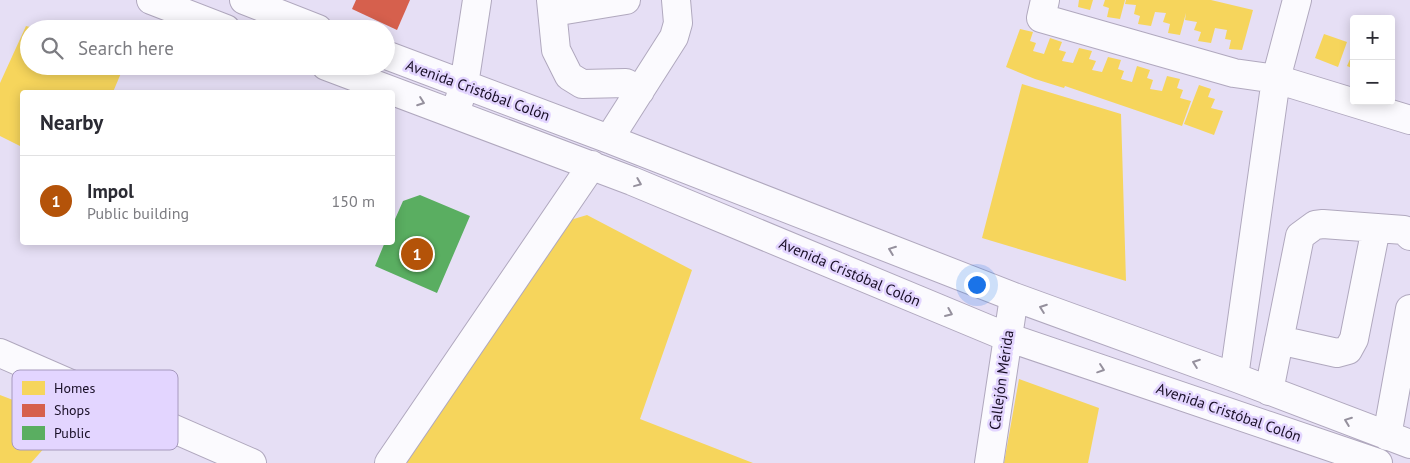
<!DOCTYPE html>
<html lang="en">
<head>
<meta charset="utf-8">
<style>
	body { margin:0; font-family:"PT Sans",sans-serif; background:#f2f2f3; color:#2b2b33 }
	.controls { position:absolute; right:15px; top:15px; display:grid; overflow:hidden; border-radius:5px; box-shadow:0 2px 12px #0003 }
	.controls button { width:45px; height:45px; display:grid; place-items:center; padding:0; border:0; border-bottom:1px solid #e1e1e2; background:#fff; color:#2b2b33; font:25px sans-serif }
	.you { position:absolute; left:976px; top:284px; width:18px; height:18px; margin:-12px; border:4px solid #fff; border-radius:50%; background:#1a73e8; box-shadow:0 0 0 8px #1a73e833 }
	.badge { display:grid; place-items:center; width:32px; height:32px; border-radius:50%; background:#b45309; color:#fff; font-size:16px; font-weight:700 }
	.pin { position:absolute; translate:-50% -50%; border:2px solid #fff; box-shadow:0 1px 5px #0006 }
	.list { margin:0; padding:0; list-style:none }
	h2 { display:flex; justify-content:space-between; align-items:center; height:65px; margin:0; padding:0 20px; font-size:21px }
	h2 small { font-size:16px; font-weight:400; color:#7c7c81 }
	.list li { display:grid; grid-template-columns:32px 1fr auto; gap:15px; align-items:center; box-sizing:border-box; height:90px; padding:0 20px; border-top:1px solid #e1e1e2 }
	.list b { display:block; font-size:19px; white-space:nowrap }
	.list p { margin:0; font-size:16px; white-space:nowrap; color:#7c7c81 }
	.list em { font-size:16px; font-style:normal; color:#7c7c81 }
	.icon { flex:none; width:28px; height:28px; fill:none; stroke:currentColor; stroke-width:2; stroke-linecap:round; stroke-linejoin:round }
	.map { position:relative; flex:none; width:1410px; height:463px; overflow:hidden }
	.search { position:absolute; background:#fff; box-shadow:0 2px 12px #0003; left:20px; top:20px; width:375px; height:55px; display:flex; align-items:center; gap:12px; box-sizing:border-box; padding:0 18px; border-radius:28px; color:#7c7c81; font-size:19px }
	.panel { position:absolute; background:#fff; box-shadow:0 2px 12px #0003; left:20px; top:90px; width:375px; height:155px; border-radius:5px }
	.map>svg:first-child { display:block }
	.homes { fill:#f6d55c }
	.shops { fill:#d6604d }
	.public { fill:#5aae61 }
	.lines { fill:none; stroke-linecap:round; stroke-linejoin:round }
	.minor-casing { stroke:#b0a8be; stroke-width:30 }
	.minor { stroke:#fbfafe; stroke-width:28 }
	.oneway { stroke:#95909d }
	.labels { text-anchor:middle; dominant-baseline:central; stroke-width:5; stroke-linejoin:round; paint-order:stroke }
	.street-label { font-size:15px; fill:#180e26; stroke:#e3d5ff }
	.key { fill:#e3d5ff; stroke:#a699be; stroke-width:1 }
	.key-label { font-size:14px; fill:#180e26 }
</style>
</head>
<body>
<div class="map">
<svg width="1410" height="463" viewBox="0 0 1410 463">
	<rect width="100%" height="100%" fill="#e6dff5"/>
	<!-- homes -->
	<path class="homes" d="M 1079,0 L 1093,0 L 1090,10 L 1078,7 Z
		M 1105,0 L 1125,0 L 1120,19 L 1107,17 L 1109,8 L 1103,6 Z
		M 1126,0 L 1211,0 L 1253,10 L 1242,50 L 1229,49 L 1231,40 L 1225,39 L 1227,30 L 1215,28 L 1211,43 L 1198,41 L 1201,32 L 1194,30 L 1197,22 L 1185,20 L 1186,13 L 1180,35 L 1168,33 L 1170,24 L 1163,22 L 1166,13 L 1155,12 L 1151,26 L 1138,24 L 1140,16 L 1134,14 L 1136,5 L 1125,4 Z
		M 26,26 L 34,28 L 29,29 L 29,66 L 124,66 L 113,92 L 22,92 L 22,147 L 0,136 L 0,83 Z
		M 1020,29 L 1033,32 L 1030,41 L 1036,43 L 1033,51 L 1044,54 L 1050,38 L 1062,42 L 1059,50 L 1066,52 L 1062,61 L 1073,63 L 1079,48 L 1092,51 L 1089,59 L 1096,61 L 1092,70 L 1102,72 L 1108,57 L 1121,60 L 1118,69 L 1124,71 L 1121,79 L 1132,82 L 1137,66 L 1150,70 L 1147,78 L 1153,80 L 1150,89 L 1162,91 L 1167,76 L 1180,79 L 1177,88 L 1183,90 L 1180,98 L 1191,101 L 1182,126 L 1065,86 L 1064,88 L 1035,79 L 1006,67 Z
		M 1324,34 L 1347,42 L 1338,67 L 1315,58 Z
		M 1354,50 L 1354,69 L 1347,66 Z
		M 1022,84 L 1121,114 L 1126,281 L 982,238 Z
		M 1199,85 L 1211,89 L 1208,97 L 1215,99 L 1211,108 L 1223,111 L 1214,135 L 1184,124 Z
		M 587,215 L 692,270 L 640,419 L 753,463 L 403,463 L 567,221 Z
		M 1019,379 L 1099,408 L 1088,463 L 1004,463 Z
		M 0,395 L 68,421 L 31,463 L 0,463 Z"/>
	<!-- shops -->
	<path class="shops" d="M 356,0 L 410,0 L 397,30 L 352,9 Z"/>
	<!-- public -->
	<path class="public" d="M 420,195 L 470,216 L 437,293 L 375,266 L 385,242 L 392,242 L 392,226 L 403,201 Z"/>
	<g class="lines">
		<defs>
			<path id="minor" d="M 151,0 L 226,29
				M 244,0 L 318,29
				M 551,0 L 556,50 L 569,76 L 582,84 L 626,83 L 640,91
				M 1045,0 L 1041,18 L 1234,73 L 1276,79 L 1410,120
				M 553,12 L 626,0
				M 386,55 L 609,139 L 1014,297 L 1234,377 L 1410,444
				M 326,66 L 632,181 L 1007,337 L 1378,463
				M 459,101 L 464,85 L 477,0
				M 609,139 L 674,37 L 678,23 L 676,0
				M 1279,340 L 1337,353 L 1348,350 L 1354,339 L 1376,228
				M 0,353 L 252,463
				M 1234,377 L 1276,79 L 1297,0
				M 1269,391 L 1300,236 L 1315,225 L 1323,224 L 1404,230 L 1410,236
				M 1387,436 L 1410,309
				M 389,463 L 592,165
				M 989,463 L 1014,297"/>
		</defs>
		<!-- minor casing -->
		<use href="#minor" class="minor-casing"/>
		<!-- minor -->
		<use href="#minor" class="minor"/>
	</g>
	<!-- one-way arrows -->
	<defs><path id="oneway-chevron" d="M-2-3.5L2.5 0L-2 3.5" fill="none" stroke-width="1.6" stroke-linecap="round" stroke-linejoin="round" transform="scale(1.25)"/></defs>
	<g class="oneway">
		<use href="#oneway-chevron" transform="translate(421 102) rotate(20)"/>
		<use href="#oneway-chevron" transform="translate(638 183) rotate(22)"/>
		<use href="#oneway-chevron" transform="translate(892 250) rotate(-159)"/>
		<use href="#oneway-chevron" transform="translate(1043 308) rotate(-160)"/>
		<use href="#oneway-chevron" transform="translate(949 313) rotate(23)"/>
		<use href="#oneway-chevron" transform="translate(1196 363) rotate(-160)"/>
		<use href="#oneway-chevron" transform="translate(1101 369) rotate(19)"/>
		<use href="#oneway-chevron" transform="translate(1348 421) rotate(-159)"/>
	</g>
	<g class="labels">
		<!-- street labels -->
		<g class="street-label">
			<text transform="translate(478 90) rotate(20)">Avenida Cristóbal Colón</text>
			<text transform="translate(850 272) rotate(23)">Avenida Cristóbal Colón</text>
			<text transform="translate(1001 380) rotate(-82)">Callejón Mérida</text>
			<text transform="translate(1229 412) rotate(19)">Avenida Cristóbal Colón</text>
		</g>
	</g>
	<!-- legend -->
	<rect x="12" y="370" width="166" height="80" rx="8" class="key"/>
	<rect x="22" y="381" width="23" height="14" fill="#f6d55c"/>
	<rect x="22" y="404" width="23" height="13" fill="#d6604d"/>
	<rect x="22" y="426" width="23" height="14" fill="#5aae61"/>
	<g class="key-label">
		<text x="54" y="393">Homes</text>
		<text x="54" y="415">Shops</text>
		<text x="54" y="438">Public</text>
	</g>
</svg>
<div class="controls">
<button>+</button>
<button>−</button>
</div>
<div class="you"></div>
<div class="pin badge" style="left:417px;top:254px">1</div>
<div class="search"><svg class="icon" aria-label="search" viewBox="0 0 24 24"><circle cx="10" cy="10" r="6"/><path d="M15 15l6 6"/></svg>Search here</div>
<section class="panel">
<h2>Nearby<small></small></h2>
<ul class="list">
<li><span class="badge">1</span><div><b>Impol</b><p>Public building</p></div><em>150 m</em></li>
</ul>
</section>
</div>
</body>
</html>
